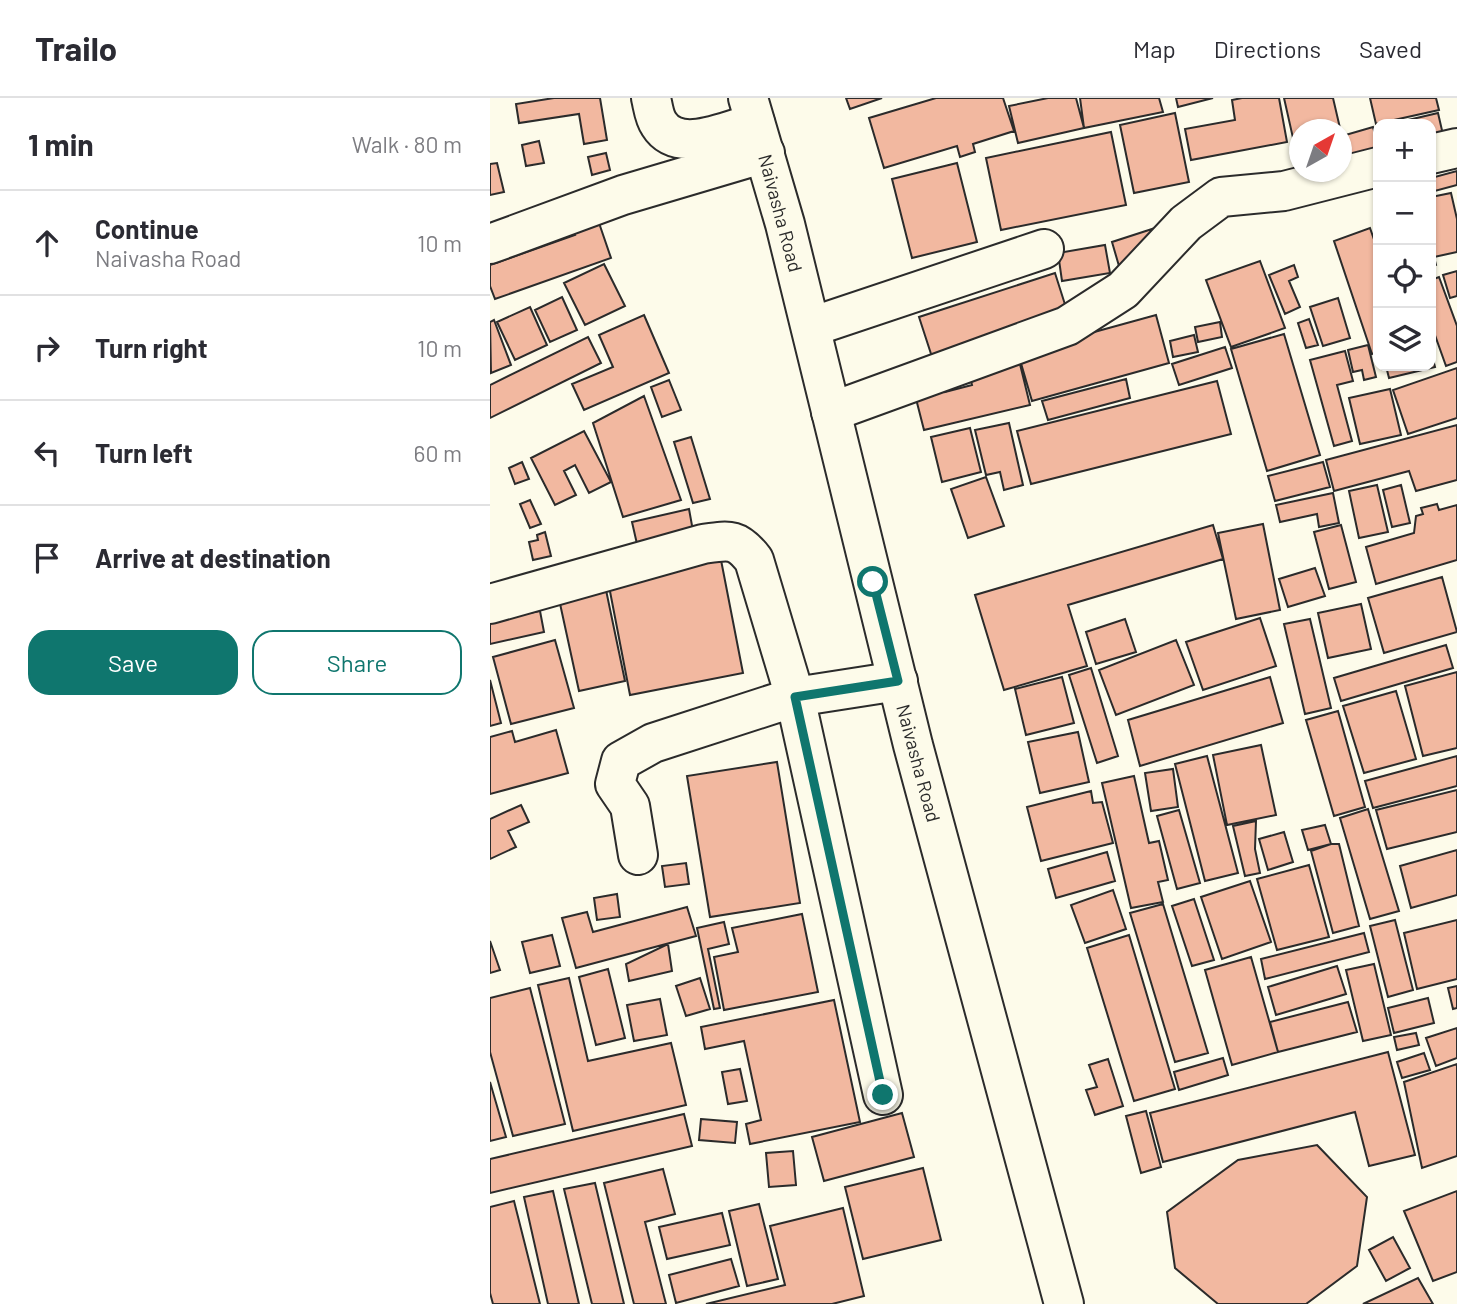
<!DOCTYPE html>
<html lang="en">
<head>
<meta charset="utf-8">
<style>
	body { margin:0; font-family:Barlow,sans-serif; background:#f7f7f7; color:#2b2b33 }
	.controls { position:absolute; right:21px; top:21px; display:grid; overflow:hidden; border-radius:14px; box-shadow:0 2px 5px #0004 }
	.controls button { width:63px; height:63px; display:grid; place-items:center; padding:0; border:0; border-bottom:2px solid #e1e1e2; background:#fff; color:#2b2b33; font:35px sans-serif }
	.compass { position:absolute; left:799px; top:21px; width:63px; height:63px; border-radius:50%; background:#fff; box-shadow:0 2px 5px #0004; rotate:40deg }
	.stop { position:absolute; width:21px; height:21px; margin:-16px; border:5px solid #0f766e; border-radius:50%; background:#fff }
	.stop.end { background:#0f766e; border-color:#fff; box-shadow:0 2px 7px #0008 }
	.list { margin:0; padding:0; list-style:none }
	h2 { display:flex; justify-content:space-between; align-items:center; height:91px; margin:0; padding:0 28px; font-size:30px }
	h2 small { font-size:23px; font-weight:400; color:#7c7c81 }
	.list li { display:grid; grid-template-columns:46px 1fr auto; gap:21px; align-items:center; box-sizing:border-box; height:105px; padding:0 28px; border-top:2px solid #e1e1e2 }
	.list b { display:block; font-size:26px; white-space:nowrap }
	.list p { margin:0; font-size:23px; white-space:nowrap; color:#7c7c81 }
	.list em { font-size:23px; font-style:normal; color:#7c7c81 }
	.actions { display:flex; gap:14px; padding:21px 28px }
	.actions a { flex:1; padding:16px 0; border:2px solid #0f766e; border-radius:21px; text-align:center; font-size:24px; color:#0f766e }
	.actions .main { background:#0f766e; color:#fff }
	.icon { flex:none; width:38px; height:38px; fill:none; stroke:currentColor; stroke-width:2; stroke-linecap:round; stroke-linejoin:round }
	.map { position:relative; flex:none; width:967px; height:1206px; overflow:hidden }
	header { display:flex; align-items:center; gap:42px; box-sizing:border-box; height:98px; padding:0 35px; background:#fff; border-bottom:2px solid #e1e1e2 }
	header strong { font-size:33px }
	nav { display:flex; gap:38px; margin-inline-start:auto; font-size:24px }
	main { display:flex }
	aside { flex:1; background:#fff }
	.map>svg:first-child { display:block }
	.building { fill:#f2b8a0; stroke:#2b2b2b; stroke-width:2 }
	.lines { fill:none; stroke-linecap:round; stroke-linejoin:round }
	.street-casing { stroke:#2b2b2b; stroke-width:42 }
	.secondary-casing { stroke:#2b2b2b; stroke-width:42 }
	.street { stroke:#fdfbea; stroke-width:38 }
	.secondary { stroke:#fdfbea; stroke-width:38 }
	.route { stroke:#0f766e; stroke-width:9 }
	.labels { text-anchor:middle; dominant-baseline:central; stroke-width:5; stroke-linejoin:round; paint-order:stroke }
	.street-label { font-size:19px; fill:#2b2b2b; stroke:#fdfbea }
</style>
</head>
<body>
<header>
<strong>Trailo</strong>
<nav><a>Map</a><a>Directions</a><a>Saved</a></nav>
</header>
<main>
<aside>
<h2>1 min<small>Walk · 80 m</small></h2>
<ul class="list">
<li><svg class="icon" aria-label="ahead" viewBox="0 0 24 24"><path d="M12 20V5M6 11l6-6 6 6"/></svg><div><b>Continue</b><p>Naivasha Road</p></div><em>10 m</em></li>
<li><svg class="icon" aria-label="right" viewBox="0 0 24 24"><path d="M7 20v-9h11M14 6l5 5-5 5"/></svg><div><b>Turn right</b></div><em>10 m</em></li>
<li><svg class="icon" aria-label="left" viewBox="0 0 24 24"><path d="M17 20v-9H6M10 6l-5 5 5 5"/></svg><div><b>Turn left</b></div><em>60 m</em></li>
<li><svg class="icon" aria-label="arrive" viewBox="0 0 24 24"><path d="M6 21V4h12l-3 4 3 4H6"/></svg><div><b>Arrive at destination</b></div></li>
</ul>
<div class="actions"><a class="main">Save</a><a>Share</a></div>
</aside>
<div class="map">
<svg width="967" height="1206" viewBox="0 0 967 1206">
	<rect width="100%" height="100%" fill="#fdfbea"/>
	<!-- building -->
	<path class="building" d="M 64,0 L 110,0 L 117,42 L 94,46 L 89,16 L 29,25 L 26,6 Z
		M 356,0 L 392,0 L 360,11 Z
		M 446,0 L 513,0 L 524,33 L 483,46 L 485,54 L 470,59 L 467,48 L 394,70 L 379,20 Z
		M 558,0 L 586,0 L 594,30 L 528,45 L 519,8 Z
		M 590,0 L 669,0 L 673,14 L 594,30 Z
		M 686,0 L 723,0 L 688,9 Z
		M 752,0 L 789,0 L 797,44 L 701,62 L 695,31 L 745,22 L 742,2 Z
		M 794,0 L 843,0 L 850,30 L 810,32 L 810,39 L 803,40 Z
		M 880,0 L 946,0 L 949,12 L 886,26 Z
		M 685,15 L 699,84 L 644,95 L 630,27 Z
		M 948,15 L 954,41 L 941,44 L 941,26 L 901,26 Z
		M 883,29 L 888,47 L 888,59 L 852,69 L 852,38 Z
		M 621,34 L 636,107 L 511,132 L 496,60 Z
		M 49,43 L 54,65 L 36,68 L 32,47 Z
		M 116,55 L 120,72 L 102,77 L 98,59 Z
		M 7,65 L 14,94 L 0,97 L 0,66 Z
		M 467,65 L 487,144 L 422,160 L 402,81 Z
		M 967,73 L 967,87 L 941,94 L 941,80 Z
		M 961,95 L 967,121 L 967,154 L 944,159 L 946,167 L 941,169 L 941,99 Z
		M 108,122 L 121,160 L 5,201 L 0,188 L 0,167 L 85,137 L 82,131 Z
		M 880,130 L 888,153 L 888,254 L 882,256 L 844,143 Z
		M 662,131 L 658,160 L 629,168 L 622,144 Z
		M 615,147 L 620,175 L 572,183 L 568,155 Z
		M 770,163 L 795,230 L 741,249 L 716,182 Z
		M 114,166 L 135,208 L 95,227 L 74,185 Z
		M 804,167 L 808,179 L 799,183 L 810,209 L 795,216 L 779,177 Z
		M 967,173 L 967,198 L 960,200 L 953,177 Z
		M 565,175 L 579,219 L 443,262 L 429,219 Z
		M 949,179 L 967,228 L 967,264 L 956,268 L 941,226 L 941,182 Z
		M 72,199 L 87,232 L 60,244 L 45,212 Z
		M 848,200 L 860,240 L 833,248 L 820,209 Z
		M 40,209 L 57,247 L 25,262 L 7,224 Z
		M 154,217 L 179,275 L 94,312 L 82,286 L 123,269 L 109,237 Z
		M 666,217 L 679,265 L 542,303 L 528,255 Z
		M 819,221 L 828,247 L 816,250 L 808,225 Z
		M 4,222 L 21,267 L 1,275 L 0,224 Z
		M 730,224 L 732,239 L 708,244 L 705,229 Z
		M 794,236 L 830,357 L 777,373 L 741,251 Z
		M 704,237 L 708,254 L 683,259 L 680,243 Z
		M 98,239 L 111,265 L 0,320 L 0,287 Z
		M 878,247 L 886,279 L 874,282 L 872,272 L 863,274 L 858,252 Z
		M 735,249 L 742,270 L 689,287 L 682,266 Z
		M 855,253 L 863,283 L 847,287 L 862,343 L 844,348 L 820,262 Z
		M 941,254 L 945,269 L 899,280 L 896,268 L 941,268 Z
		M 528,258 L 540,307 L 434,332 L 423,289 L 452,283 L 455,294 L 482,287 L 478,271 Z
		M 967,270 L 967,320 L 918,336 L 903,292 Z
		M 636,281 L 640,300 L 558,322 L 552,303 Z
		M 179,282 L 191,312 L 172,319 L 161,289 Z
		M 727,283 L 741,336 L 541,386 L 527,333 Z
		M 900,291 L 911,337 L 870,346 L 859,300 Z
		M 154,298 L 191,402 L 133,419 L 103,325 Z
		M 519,325 L 533,387 L 514,392 L 510,374 L 496,377 L 485,332 Z
		M 967,327 L 967,382 L 926,393 L 919,373 L 844,393 L 836,362 Z
		M 480,330 L 491,374 L 452,384 L 441,339 Z
		M 94,333 L 121,384 L 99,395 L 85,367 L 74,373 L 86,397 L 65,407 L 41,360 Z
		M 201,339 L 220,401 L 203,405 L 184,344 Z
		M 32,364 L 39,381 L 25,386 L 19,370 Z
		M 833,364 L 840,389 L 785,403 L 778,378 Z
		M 496,379 L 514,428 L 478,440 L 461,391 Z
		M 887,387 L 898,434 L 869,440 L 859,393 Z
		M 911,387 L 920,425 L 902,429 L 893,392 Z
		M 843,395 L 849,425 L 829,429 L 827,416 L 790,424 L 786,407 Z
		M 40,402 L 51,426 L 40,430 L 30,406 Z
		M 947,406 L 949,412 L 967,407 L 967,462 L 886,486 L 876,449 L 924,435 L 926,418 L 933,416 L 931,410 Z
		M 199,411 L 203,433 L 147,446 L 142,424 Z
		M 773,426 L 790,512 L 746,521 L 728,435 Z
		M 723,427 L 733,461 L 578,507 L 597,568 L 514,592 L 485,497 Z
		M 851,427 L 866,484 L 839,491 L 824,434 Z
		M 55,434 L 61,458 L 43,462 L 39,444 L 48,442 L 47,437 Z
		M 231,462 L 253,575 L 140,597 L 118,483 Z
		M 825,470 L 835,498 L 798,509 L 789,481 Z
		M 952,479 L 967,534 L 894,555 L 878,500 Z
		M 116,492 L 135,583 L 89,593 L 69,501 Z
		M 871,506 L 881,551 L 838,560 L 828,515 Z
		M 50,513 L 54,534 L 0,546 L 0,522 Z
		M 770,520 L 786,568 L 713,592 L 696,544 Z
		M 635,521 L 646,554 L 606,566 L 596,534 Z
		M 820,521 L 841,610 L 815,616 L 794,526 Z
		M 65,542 L 84,610 L 21,626 L 3,559 Z
		M 686,542 L 704,587 L 626,617 L 609,572 Z
		M 956,547 L 963,570 L 851,603 L 844,580 Z
		M 601,570 L 628,658 L 607,665 L 579,577 Z
		M 967,574 L 967,650 L 933,658 L 915,588 Z
		M 572,579 L 584,625 L 536,637 L 525,591 Z
		M 780,579 L 793,625 L 650,668 L 638,622 Z
		M 0,582 L 11,625 L 0,628 Z
		M 906,593 L 926,661 L 874,675 L 853,608 Z
		M 848,613 L 875,709 L 844,718 L 816,622 Z
		M 66,632 L 78,675 L 0,696 L 0,639 L 22,633 L 25,644 Z
		M 588,634 L 599,684 L 550,695 L 538,644 Z
		M 771,647 L 786,717 L 737,727 L 723,657 Z
		M 717,658 L 748,775 L 715,783 L 685,666 Z
		M 967,658 L 967,688 L 883,710 L 875,683 Z
		M 287,664 L 310,805 L 220,819 L 197,678 Z
		M 683,671 L 688,709 L 661,713 L 655,675 Z
		M 644,678 L 659,745 L 669,743 L 678,782 L 668,784 L 673,804 L 641,810 L 612,685 Z
		M 967,692 L 967,734 L 897,751 L 886,712 Z
		M 601,693 L 603,705 L 612,704 L 623,745 L 551,763 L 537,709 Z
		M 31,707 L 39,724 L 18,733 L 26,749 L 0,761 L 0,721 Z
		M 878,711 L 909,813 L 880,821 L 850,720 Z
		M 689,712 L 710,785 L 687,791 L 667,718 Z
		M 766,723 L 765,751 L 770,775 L 755,778 L 743,728 Z
		M 835,727 L 841,746 L 818,752 L 812,732 Z
		M 794,734 L 803,764 L 778,772 L 769,741 Z
		M 841,746 L 849,746 L 869,828 L 843,835 L 821,753 Z
		M 967,752 L 967,797 L 921,810 L 910,768 Z
		M 617,754 L 625,783 L 566,800 L 558,771 Z
		M 196,765 L 199,786 L 175,789 L 172,768 Z
		M 819,767 L 839,839 L 787,852 L 767,781 Z
		M 760,783 L 781,844 L 732,861 L 711,799 Z
		M 623,792 L 636,831 L 595,845 L 581,807 Z
		M 127,796 L 130,819 L 107,822 L 104,800 Z
		M 704,801 L 724,862 L 702,868 L 682,808 Z
		M 673,806 L 718,955 L 685,964 L 640,815 Z
		M 197,809 L 206,838 L 86,870 L 72,820 L 97,814 L 103,834 Z
		M 312,816 L 328,894 L 234,912 L 224,859 L 248,854 L 242,830 Z
		M 905,822 L 923,892 L 898,899 L 880,828 Z
		M 967,822 L 967,881 L 927,891 L 914,835 Z
		M 234,824 L 239,846 L 218,851 L 230,910 L 224,911 L 207,830 Z
		M 874,835 L 879,854 L 775,881 L 771,861 Z
		M 62,837 L 70,868 L 40,875 L 32,844 Z
		M 639,837 L 685,991 L 644,1003 L 597,850 Z
		M 0,843 L 10,872 L 0,875 Z
		M 178,846 L 182,873 L 139,883 L 136,866 Z
		M 761,859 L 788,954 L 742,967 L 715,872 Z
		M 884,866 L 901,937 L 873,943 L 856,872 Z
		M 847,868 L 856,896 L 786,917 L 778,889 Z
		M 118,871 L 135,940 L 106,947 L 89,879 Z
		M 79,880 L 98,963 L 181,945 L 196,1007 L 83,1033 L 48,887 Z
		M 210,880 L 220,911 L 196,918 L 186,888 Z
		M 967,888 L 967,910 L 963,911 L 958,890 Z
		M 40,890 L 75,1026 L 23,1038 L 0,954 L 0,900 Z
		M 938,900 L 944,925 L 904,935 L 898,910 Z
		M 170,901 L 177,937 L 144,943 L 137,907 Z
		M 344,902 L 370,1024 L 260,1046 L 256,1026 L 271,1022 L 254,943 L 215,951 L 211,929 Z
		M 858,904 L 867,934 L 788,954 L 780,924 Z
		M 967,930 L 967,960 L 946,968 L 936,940 Z
		M 926,935 L 929,947 L 907,952 L 904,939 Z
		M 898,954 L 925,1057 L 879,1068 L 865,1014 L 673,1064 L 660,1015 Z
		M 934,955 L 940,972 L 912,980 L 907,964 Z
		M 733,960 L 738,977 L 689,992 L 684,974 Z
		M 618,961 L 633,1008 L 605,1017 L 596,992 L 607,989 L 599,967 Z
		M 967,966 L 967,1058 L 932,1070 L 914,984 Z
		M 250,971 L 257,1003 L 238,1006 L 232,974 Z
		M 0,984 L 16,1039 L 0,1043 Z
		M 656,1013 L 671,1069 L 651,1075 L 636,1018 Z
		M 412,1015 L 424,1059 L 334,1083 L 322,1039 Z
		M 194,1016 L 202,1048 L 0,1095 L 0,1061 Z
		M 211,1021 L 247,1024 L 245,1045 L 209,1042 Z
		M 827,1047 L 877,1099 L 867,1168 L 816,1206 L 728,1206 L 685,1170 L 677,1114 L 748,1062 Z
		M 303,1053 L 306,1087 L 279,1089 L 276,1055 Z
		M 433,1070 L 451,1142 L 373,1161 L 355,1089 Z
		M 173,1071 L 185,1116 L 155,1124 L 176,1206 L 144,1206 L 114,1085 Z
		M 105,1085 L 134,1206 L 102,1206 L 74,1091 Z
		M 63,1093 L 89,1206 L 58,1206 L 34,1099 Z
		M 967,1093 L 967,1174 L 943,1183 L 914,1113 Z
		M 24,1103 L 50,1206 L 3,1206 L 0,1195 L 0,1109 Z
		M 269,1106 L 288,1181 L 257,1188 L 239,1113 Z
		M 353,1110 L 374,1198 L 342,1206 L 216,1206 L 295,1187 L 280,1128 Z
		M 232,1115 L 240,1147 L 177,1161 L 169,1129 Z
		M 903,1139 L 920,1170 L 896,1183 L 879,1152 Z
		M 241,1161 L 249,1188 L 186,1205 L 179,1177 Z
		M 928,1180 L 943,1206 L 873,1206 Z"/>
	<g class="lines">
		<defs>
			<path id="street" d="M 161,0 C 163,8 164,19 169,26 C 188,57 238,32 265,25
				M 941,56 L 967,50
				M 0,146 L 133,97 L 275,55
				M 321,229 L 554,151
				M 341,314 L 577,228 L 633,192 L 696,125 L 731,99 L 794,93 L 888,69
				M 0,506 L 213,446 C 240,442 247,440 264,462 L 305,599 L 408,583
				M 148,757 L 140,708 L 125,686 L 131,663 L 163,645 L 305,599 L 393,997"/>
			<path id="secondary" d="M 258,0 L 295,126 L 423,647 L 574,1206"/>
		</defs>
		<!-- street casing -->
		<use href="#street" class="street-casing"/>
		<!-- secondary casing -->
		<use href="#secondary" class="secondary-casing"/>
		<!-- street -->
		<use href="#street" class="street"/>
		<!-- secondary -->
		<use href="#secondary" class="secondary"/>
	</g>
	<g class="lines">
		<!-- route -->
		<path class="route" d="M 383,484 L 408,583 L 305,599 L 393,997"/>
	</g>
	<g class="labels">
		<!-- street labels -->
		<g class="street-label">
			<text transform="translate(291 115) rotate(75)">Naivasha Road</text>
			<text transform="translate(429 665) rotate(75)">Naivasha Road</text>
		</g>
	</g>
</svg>
<div class="controls">
<button>+</button>
<button>−</button>
<button><svg class="icon" aria-label="locate" viewBox="0 0 24 24"><circle cx="12" cy="12" r="6"/><path d="M12 2v4M12 18v4M2 12h4M18 12h4"/></svg></button>
<button><svg class="icon" aria-label="layers" viewBox="0 0 24 24"><path d="M12 4l9 5-9 5-9-5zM3 14l9 5 9-5"/></svg></button>
</div>
<svg class="compass" viewBox="-18 -18 36 36"><path d="M0-13l5 13h-10z" fill="#e53935"/><path d="M0 13l5-13h-10z" fill="#7c7c81"/></svg>
<div class="stop" style="left:383px;top:484px"></div>
<div class="stop end" style="left:393px;top:997px"></div>
</div>
</main>
</body>
</html>
